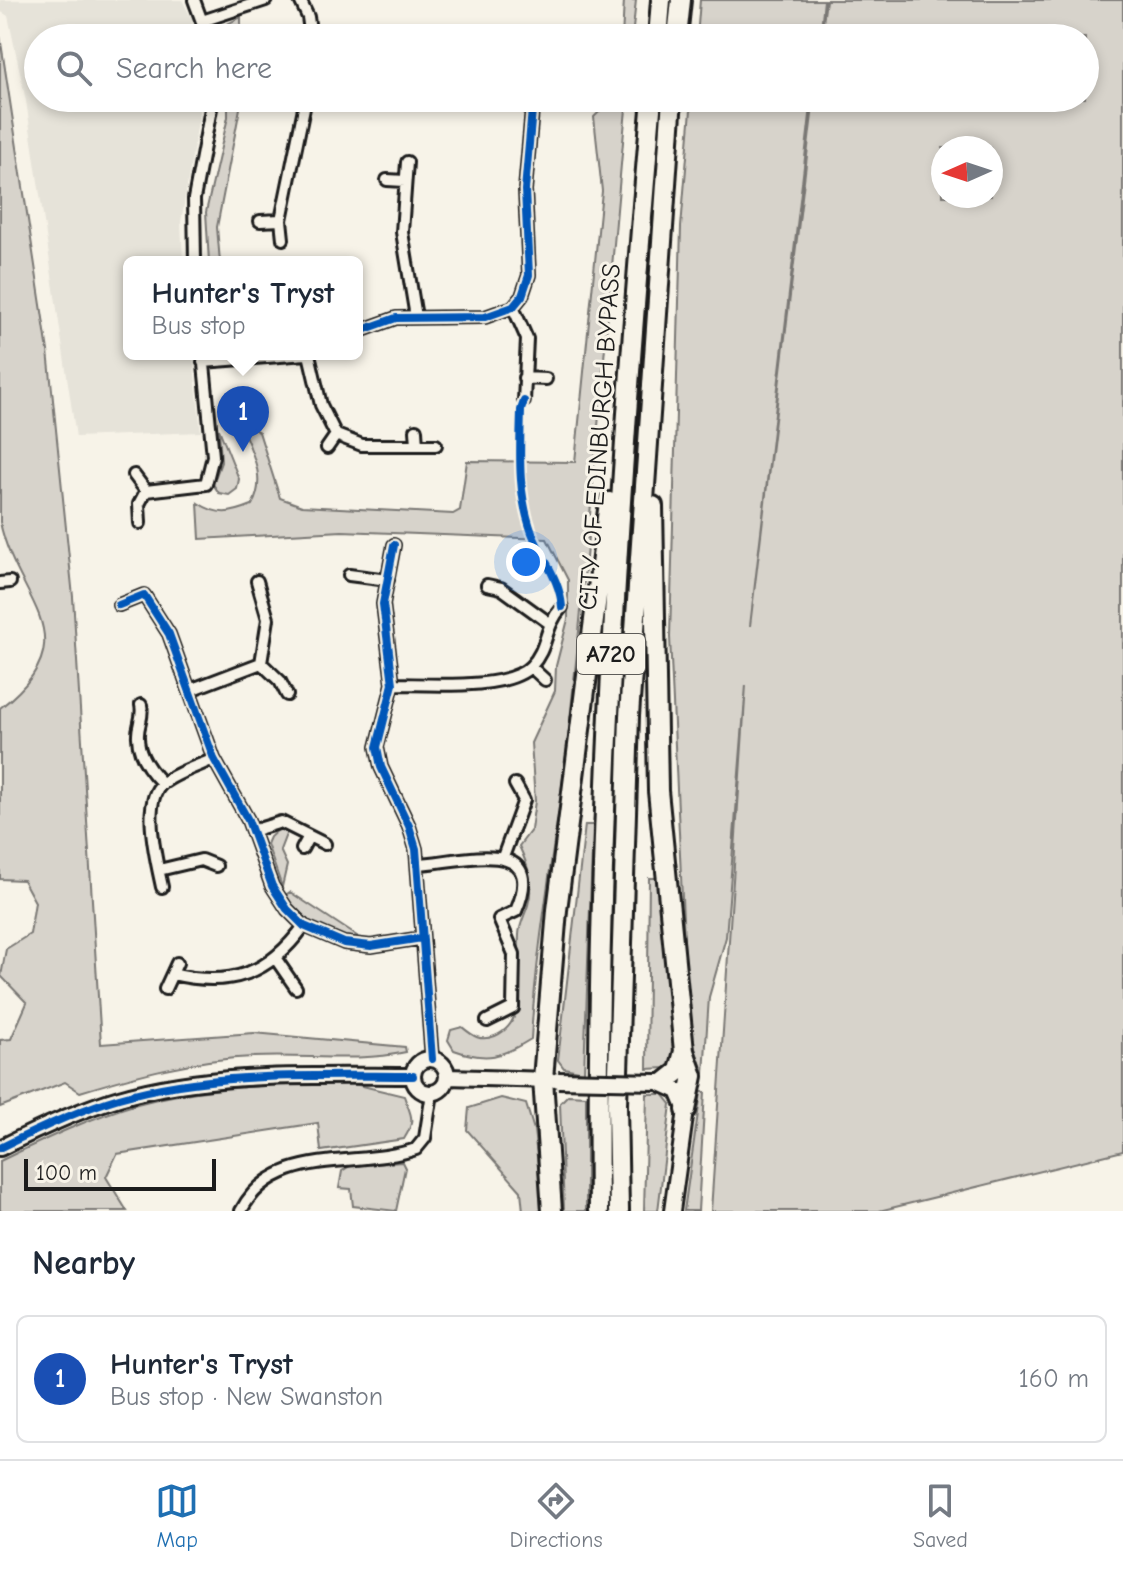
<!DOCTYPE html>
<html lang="en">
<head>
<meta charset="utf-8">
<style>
	body { margin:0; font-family:"Comic Neue",sans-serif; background:#f2f2f3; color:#1f2937 }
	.compass { position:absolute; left:931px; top:136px; width:72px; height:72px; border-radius:50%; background:#fff; box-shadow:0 4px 12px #0003; rotate:267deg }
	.scale { position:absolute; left:24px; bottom:20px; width:192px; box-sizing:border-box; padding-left:8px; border:4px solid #1c1c1c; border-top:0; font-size:22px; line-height:28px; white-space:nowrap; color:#1c1c1c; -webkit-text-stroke:6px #f7f3e8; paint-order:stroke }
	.you { position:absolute; left:526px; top:562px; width:28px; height:28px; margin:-20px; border:6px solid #fff; border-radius:50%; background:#1a73e8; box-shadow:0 0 0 12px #1a73e833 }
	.badge { display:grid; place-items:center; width:52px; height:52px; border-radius:50%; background:#1f6fb2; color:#fff; font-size:26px; font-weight:700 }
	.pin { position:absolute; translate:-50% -66px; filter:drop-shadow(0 2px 4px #0008) }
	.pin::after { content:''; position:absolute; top:42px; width:28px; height:24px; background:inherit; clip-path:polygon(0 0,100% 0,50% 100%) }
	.popup { position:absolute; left:123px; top:256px; width:240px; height:104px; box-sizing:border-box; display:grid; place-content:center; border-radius:12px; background:#fff; filter:drop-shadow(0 2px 6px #0005); font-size:26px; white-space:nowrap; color:#747a83 }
	.popup b { font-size:30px; color:#1f2937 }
	.popup::after { content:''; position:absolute; left:50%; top:100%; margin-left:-16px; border:16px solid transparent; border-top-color:#fff }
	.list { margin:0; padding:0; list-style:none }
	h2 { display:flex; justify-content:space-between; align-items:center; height:104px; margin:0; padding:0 32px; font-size:34px }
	h2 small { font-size:26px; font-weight:400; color:#747a83 }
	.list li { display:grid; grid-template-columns:52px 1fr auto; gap:24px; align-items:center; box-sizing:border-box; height:128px; margin:0 16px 16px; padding:0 16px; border:2px solid #e0e1e3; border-radius:12px }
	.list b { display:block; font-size:30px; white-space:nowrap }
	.list p { margin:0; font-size:26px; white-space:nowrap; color:#747a83 }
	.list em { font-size:26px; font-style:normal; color:#747a83 }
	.icon { flex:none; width:44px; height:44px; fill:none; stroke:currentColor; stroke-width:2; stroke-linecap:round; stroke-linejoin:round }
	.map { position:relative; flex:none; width:1123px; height:1211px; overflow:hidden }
	.search { position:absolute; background:#fff; box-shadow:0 4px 12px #0003; left:24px; right:24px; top:24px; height:88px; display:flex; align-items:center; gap:20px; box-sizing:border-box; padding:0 28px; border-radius:44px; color:#747a83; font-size:30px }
	.sheet { height:248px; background:#fff }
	nav { display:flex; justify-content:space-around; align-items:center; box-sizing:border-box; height:112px; border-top:2px solid #e0e1e3; background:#fff; font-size:22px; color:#747a83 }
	nav a { display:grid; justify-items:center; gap:4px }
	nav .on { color:#1f6fb2 }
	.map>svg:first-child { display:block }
	.built { fill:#e6e3d9 }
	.green { fill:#d7d3cb; stroke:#7a7874; stroke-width:2; fill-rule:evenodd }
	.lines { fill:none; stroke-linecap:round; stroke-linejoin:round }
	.street-casing { stroke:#1c1c1c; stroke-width:16 }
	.secondary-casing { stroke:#1c1c1c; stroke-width:20 }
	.highway-casing { stroke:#1c1c1c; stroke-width:24 }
	.street { stroke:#f7f3e8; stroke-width:10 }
	.secondary { stroke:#f7f3e8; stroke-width:14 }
	.highway { stroke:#f7f3e8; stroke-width:18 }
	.secondary-bridge-casing { stroke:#1c1c1c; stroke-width:20; stroke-linecap:butt }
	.secondary-bridge { stroke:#f7f3e8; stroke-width:14 }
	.cycleway-casing { stroke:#f7f3e8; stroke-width:13 }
	.cycleway { stroke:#0057b8; stroke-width:8 }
	.labels { text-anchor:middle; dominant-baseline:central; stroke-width:6; stroke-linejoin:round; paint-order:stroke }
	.shield { fill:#f7f3e8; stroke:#5e5c59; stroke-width:2 }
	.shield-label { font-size:24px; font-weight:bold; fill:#1c1c1c }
	.street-label { font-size:26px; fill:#1c1c1c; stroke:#f7f3e8 }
</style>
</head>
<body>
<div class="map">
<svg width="1123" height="1211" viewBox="0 0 1123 1211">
	<rect width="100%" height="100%" fill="#f7f3e8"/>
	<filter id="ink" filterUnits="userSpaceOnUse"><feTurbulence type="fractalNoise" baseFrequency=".0125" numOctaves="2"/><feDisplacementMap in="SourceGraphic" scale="16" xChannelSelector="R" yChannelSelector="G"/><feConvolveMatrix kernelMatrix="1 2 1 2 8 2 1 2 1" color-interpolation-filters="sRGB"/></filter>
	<g filter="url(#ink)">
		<!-- built -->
		<path class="built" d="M 0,0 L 182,0 L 192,19 L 195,38 L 38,38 L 38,98 L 202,98 L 181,222 L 183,262 L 129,262 L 129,354 L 193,354 L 201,432 L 76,437 L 26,101 L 8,16 L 0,11 Z"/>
		<!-- green -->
		<path class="green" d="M 624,0 L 636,0 L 632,38 L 622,38 Z
			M 700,0 L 824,0 L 820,38 L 697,38 Z
			M 826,0 L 1123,0 L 1123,1151 L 879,1211 L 711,1211 L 746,685 L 726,937 L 709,997 L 704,1074 L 688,1028 L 670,637 L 681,227 L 692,98 L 812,98 L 750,626 L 814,98 L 1085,98 L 1085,38 L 821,38 ZM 943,148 L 991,148 L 991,196 L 943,196 Z
			M 241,17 L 241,38 L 223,38 L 223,26 Z
			M 0,36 L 48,351 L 73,597 L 101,1044 L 254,1033 L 405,1047 L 406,1052 C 356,1063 304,1054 253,1057 C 195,1059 136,1075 80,1092 L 65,1082 L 0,1107 L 0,1040 L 11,1039 L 27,1003 L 1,976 L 6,949 L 30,934 L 35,902 L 23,880 L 0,879 L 0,708 C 91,638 16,601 0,522 Z
			M 228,98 L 242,98 L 217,227 L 220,262 L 209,262 L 206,212 L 228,117 Z
			M 613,98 L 627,98 C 608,305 592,513 570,720 C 559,827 537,932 531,1039 C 502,1057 487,1062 454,1050 L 448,1040 L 451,1030 L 462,1027 C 473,1036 480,1042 495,1036 C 531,1021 517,966 519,935 C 519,925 525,915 528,905 C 534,884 528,865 519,846 L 531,830 L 535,801 L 531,743 L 555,691 L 556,666 L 568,619 L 568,580 L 547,539 L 342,531 L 200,539 L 198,503 C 218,516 230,514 252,505 C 268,477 250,449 239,421 L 259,432 L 280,498 L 302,506 L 453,514 L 460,510 L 467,461 L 575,462 L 602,191 L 594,117 Z
			M 219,429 L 239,479 L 237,489 L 229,495 L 219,493 L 213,484 L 221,462 Z
			M 585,825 L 593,825 L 584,1072 L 564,1068 L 558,1060 Z
			M 280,828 L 288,829 L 280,850 L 287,865 L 282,887 L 267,844 L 270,837 Z
			M 649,878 L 657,878 L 675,1049 L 673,1061 L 666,1068 L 647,1069 Z
			M 290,892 L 357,936 L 358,940 C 326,935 303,921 284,896 Z
			M 346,1082 L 404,1096 C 410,1114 417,1119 404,1139 L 321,1151 L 318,1123 L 117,1154 L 106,1177 L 127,1211 L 0,1211 L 0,1161 C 45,1139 89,1118 137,1104 C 205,1085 277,1086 346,1082 Z
			M 701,1092 L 705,1092 L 698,1211 L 684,1211 Z
			M 647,1094 L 663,1094 L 671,1104 L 658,1211 L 644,1211 Z
			M 568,1095 L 586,1096 L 586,1211 L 564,1211 L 560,1103 Z
			M 501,1098 L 526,1104 L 534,1130 L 543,1211 L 523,1211 L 521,1191 L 467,1130 L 469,1108 Z
			M 402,1162 L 405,1168 L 396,1211 L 353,1206 L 351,1189 L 339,1188 L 342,1171 L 350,1166 Z"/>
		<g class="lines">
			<defs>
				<path id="street" d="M 194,0 L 208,38
					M 300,0 L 308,17 L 311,38
					M 202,21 L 266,0
					M 407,162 L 402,232 L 416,317
					M 387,180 L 405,181
					M 260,221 L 281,220
					M 283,239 L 281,220 L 306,98
					M 195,262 L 194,199 L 213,98
					M 513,307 L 527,339 L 524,401
					M 357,332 L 396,318 L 485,317 L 513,307 L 522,296 L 529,275 L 525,190 L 533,98
					M 309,354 L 321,405 L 336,435 L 362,445 L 436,445
					M 203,362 L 306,354
					M 524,378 L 546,379
					M 416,430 L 417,445
					M 327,448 L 336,435
					M 134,475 L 146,491
					M 140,523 L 139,504 L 146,491 L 206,484 L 213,456 L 203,354
					M 394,545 L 383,604 L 393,684 L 377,747 L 381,767 L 409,826 L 416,849 L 432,1059
					M 349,575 L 388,580
					M 0,583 L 10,582
					M 487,585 L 501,588 L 548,622
					M 119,605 L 144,595 L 169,634 L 214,759 L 248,820 L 272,886 L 287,909 L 304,926 L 344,943 L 371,946 L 422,938
					M 261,663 L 280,681 L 287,695
					M 531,667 L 545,680
					M 393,684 C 427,684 508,691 531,666 C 549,647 543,628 562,607
					M 190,690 L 261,663 L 268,619 L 257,581
					M 141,705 C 144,718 137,725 138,737 C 138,756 150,771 162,783
					M 252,831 L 281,822 L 325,844
					M 302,849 L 309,836
					M 503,857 L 524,800 L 515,784
					M 418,864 C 455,863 550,832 516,911 L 499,919 L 514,954 L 513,1008 L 487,1021
					M 159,870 L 201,860 L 216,866
					M 162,887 C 157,863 141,802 162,784 C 175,773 198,766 214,759
					M 276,959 L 296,988
					M 172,974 C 231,988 269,974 304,926
					M 165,989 L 177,963
					M 241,1211 C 275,1145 358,1169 416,1149 L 425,1138 L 432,1093"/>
				<path id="secondary" d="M413 1076a17 17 0 1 1 34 0a17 17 0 1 1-34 0Z
					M 447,1077 L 550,1080
					M 658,1082 L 678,1091 L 686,1110 L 672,1211
					M 0,1148 C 38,1129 78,1110 119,1098 C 210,1071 319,1076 413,1076"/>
				<path id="highway" d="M 658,38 L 661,0
					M 677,38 L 681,0
					M 653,506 L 658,791 L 684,1051 L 679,1071 L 665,1082
					M 684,1051 L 693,1076 L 686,1110
					M 552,1211 L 543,1079 L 557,910 L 609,502
					M 599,1211 C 595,839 620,468 652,98
					M 619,1211 L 617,1105 L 629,716 L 672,98"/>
			</defs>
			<!-- street casing -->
			<use href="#street" class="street-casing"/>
			<!-- secondary casing -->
			<use href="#secondary" class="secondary-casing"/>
			<!-- highway casing -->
			<use href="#highway" class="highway-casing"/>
			<!-- street -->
			<use href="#street" class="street"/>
			<!-- secondary -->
			<use href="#secondary" class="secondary"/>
			<!-- highway -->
			<use href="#highway" class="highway"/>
			<defs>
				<path id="secondary-bridge" d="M 558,1080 L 658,1082"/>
			</defs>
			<!-- secondary-bridge casing -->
			<use href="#secondary-bridge" class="secondary-bridge-casing"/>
			<!-- secondary-bridge -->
			<use href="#secondary-bridge" class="secondary-bridge"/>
			<defs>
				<path id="cycleway" d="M 357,332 L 396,318 L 485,317 L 513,307 L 522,296 L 529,275 L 525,190 L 533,98
					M 524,401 L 521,410 C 520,453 517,492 532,533 C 542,559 560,579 562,607
					M 394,545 L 383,604 L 393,684 L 377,747 L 381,767 L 409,826 L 416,849 L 432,1059
					M 119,605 L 144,595 L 169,634 L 214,759 L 248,820 L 272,886 L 287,909 L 304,926 L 344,943 L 371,946 L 422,938
					M 0,1148 C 38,1129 78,1110 119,1098 C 210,1071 319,1076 413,1076"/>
			</defs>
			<!-- cycleway casing -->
			<use href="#cycleway" class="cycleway-casing"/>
			<!-- cycleway -->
			<use href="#cycleway" class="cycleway"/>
		</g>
	</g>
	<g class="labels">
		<!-- shield labels -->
		<rect class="shield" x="577" y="634" width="68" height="40" rx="6"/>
		<g class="shield-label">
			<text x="611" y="654">A720</text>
		</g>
		<!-- street labels -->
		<g class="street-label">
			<text transform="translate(600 437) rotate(-86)">CITY OF EDINBURGH BYPASS</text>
		</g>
	</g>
</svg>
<svg class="compass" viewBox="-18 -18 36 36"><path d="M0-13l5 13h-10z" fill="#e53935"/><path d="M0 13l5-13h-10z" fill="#747a83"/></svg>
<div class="scale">100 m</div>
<div class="you"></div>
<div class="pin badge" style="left:243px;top:452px;background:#1a4fb4">1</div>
<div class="popup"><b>Hunter's Tryst</b>Bus stop</div>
<div class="search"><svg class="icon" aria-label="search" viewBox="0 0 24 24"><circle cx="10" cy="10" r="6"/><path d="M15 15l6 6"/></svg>Search here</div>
</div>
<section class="sheet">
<h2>Nearby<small></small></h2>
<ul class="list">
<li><span class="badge" style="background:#1a4fb4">1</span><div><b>Hunter's Tryst</b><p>Bus stop · New Swanston</p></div><em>160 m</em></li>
</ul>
</section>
<nav>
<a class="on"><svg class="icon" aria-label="map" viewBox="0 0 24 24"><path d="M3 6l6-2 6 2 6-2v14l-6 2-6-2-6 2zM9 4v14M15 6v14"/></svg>Map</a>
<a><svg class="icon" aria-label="directions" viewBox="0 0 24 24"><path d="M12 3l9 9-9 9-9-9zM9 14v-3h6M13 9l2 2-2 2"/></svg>Directions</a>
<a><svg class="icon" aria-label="saved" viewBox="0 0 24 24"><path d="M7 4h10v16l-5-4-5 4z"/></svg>Saved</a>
</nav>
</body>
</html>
